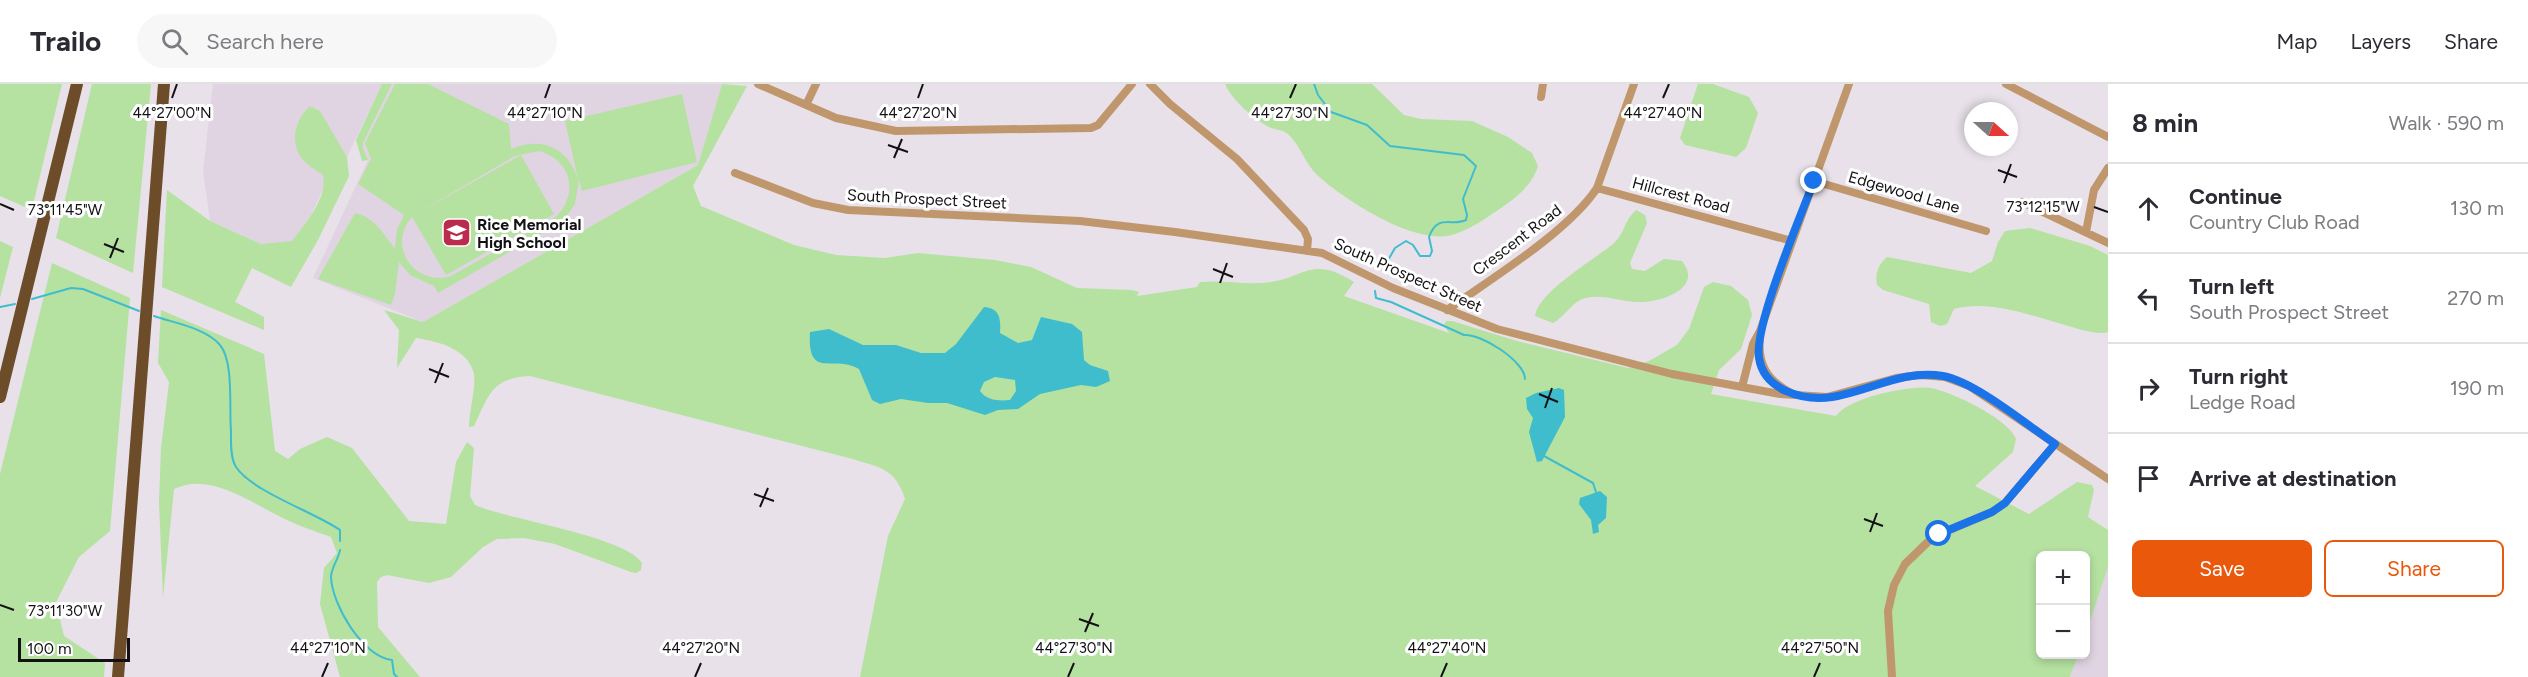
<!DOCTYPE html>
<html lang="en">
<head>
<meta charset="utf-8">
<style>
	body { margin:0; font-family:Figtree,sans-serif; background:#f7f7f7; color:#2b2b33 }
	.controls { position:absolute; right:18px; bottom:18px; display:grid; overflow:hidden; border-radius:9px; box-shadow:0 3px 9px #0003 }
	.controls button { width:54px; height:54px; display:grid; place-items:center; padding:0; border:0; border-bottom:2px solid #e1e1e2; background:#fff; color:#2b2b33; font:30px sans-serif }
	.compass { position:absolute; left:1964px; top:18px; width:54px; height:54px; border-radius:50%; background:#fff; box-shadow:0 3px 9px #0003; rotate:111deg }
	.scale { position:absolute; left:18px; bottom:15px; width:112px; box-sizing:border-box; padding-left:6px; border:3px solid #131114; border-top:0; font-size:16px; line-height:21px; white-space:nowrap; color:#131114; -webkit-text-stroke:4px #fff; paint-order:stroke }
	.stop { position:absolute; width:18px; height:18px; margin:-14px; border:4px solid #1a73e8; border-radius:50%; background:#fff }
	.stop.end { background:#1a73e8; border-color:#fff; box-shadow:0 2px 6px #0008 }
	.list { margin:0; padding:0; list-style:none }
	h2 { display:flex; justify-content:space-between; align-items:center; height:78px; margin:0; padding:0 24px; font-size:26px }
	h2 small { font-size:20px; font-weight:400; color:#7c7c81 }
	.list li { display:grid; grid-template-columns:39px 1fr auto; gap:18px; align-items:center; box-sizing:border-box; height:90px; padding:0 24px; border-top:2px solid #e1e1e2 }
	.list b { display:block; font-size:22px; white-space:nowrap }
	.list p { margin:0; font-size:20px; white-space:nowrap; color:#7c7c81 }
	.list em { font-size:20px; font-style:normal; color:#7c7c81 }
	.actions { display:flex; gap:12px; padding:18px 24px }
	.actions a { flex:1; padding:14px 0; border:2px solid #ea580c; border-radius:9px; text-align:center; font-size:21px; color:#ea580c }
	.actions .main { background:#ea580c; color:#fff }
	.icon { flex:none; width:33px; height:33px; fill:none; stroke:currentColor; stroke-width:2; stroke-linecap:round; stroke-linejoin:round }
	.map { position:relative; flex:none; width:2108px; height:593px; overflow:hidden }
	header { display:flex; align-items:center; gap:36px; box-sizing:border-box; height:84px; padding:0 30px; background:#fff; border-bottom:2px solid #e1e1e2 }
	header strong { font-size:28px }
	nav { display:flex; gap:33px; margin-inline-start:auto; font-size:21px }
	.search { width:420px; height:54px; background:#f7f7f7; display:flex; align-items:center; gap:15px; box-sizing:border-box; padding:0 21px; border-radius:33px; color:#7c7c81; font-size:22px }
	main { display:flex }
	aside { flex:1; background:#fff }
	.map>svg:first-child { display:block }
	.built { fill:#e1d4e2 }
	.green { fill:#b5e1a1; fill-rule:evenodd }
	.water { fill:#40bdcc; fill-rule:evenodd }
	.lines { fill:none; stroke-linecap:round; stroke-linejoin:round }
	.stream { stroke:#40bdcc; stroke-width:2 }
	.minor { stroke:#c0976c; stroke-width:8 }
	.highway { stroke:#6d4d29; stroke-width:12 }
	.route { stroke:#1a73e8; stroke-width:8 }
	.ticks { fill:none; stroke:#131114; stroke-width:2 }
	.labels { text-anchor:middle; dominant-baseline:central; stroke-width:6; stroke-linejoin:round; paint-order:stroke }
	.street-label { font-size:16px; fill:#131114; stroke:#fff }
	.poi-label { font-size:16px; font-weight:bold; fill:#131114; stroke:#fff; text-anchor:start }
	.ticks-label { font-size:15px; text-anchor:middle; fill:#131114; stroke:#fff; stroke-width:6; stroke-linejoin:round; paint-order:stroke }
</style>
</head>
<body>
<header>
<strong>Trailo</strong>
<div class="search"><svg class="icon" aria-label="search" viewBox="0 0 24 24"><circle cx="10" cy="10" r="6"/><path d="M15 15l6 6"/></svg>Search here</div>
<nav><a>Map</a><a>Layers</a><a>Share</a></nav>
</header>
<main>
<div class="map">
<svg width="2108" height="593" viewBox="0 0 2108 593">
	<rect width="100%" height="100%" fill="#e8e1e9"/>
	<!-- built -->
	<path class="built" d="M 213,0 L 382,0 L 347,73 L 325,101 L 311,131 L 292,158 L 261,160 L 210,137 L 203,87 Z
		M 392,0 L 722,0 L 698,81 L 423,238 L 313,194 L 368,76 L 363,64 L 363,59 Z
		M 2108,470 L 2108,593 L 2070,593 L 2077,571 L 2086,570 L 2086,542 Z"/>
	<!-- green -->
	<path class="green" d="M 0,0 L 62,0 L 33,121 L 25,123 L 0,112 Z
		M 92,0 L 151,0 L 133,189 L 56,154 Z
		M 382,0 L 392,0 L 363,59 L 363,64 L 368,76 L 362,77 L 356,56 Z
		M 395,0 L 428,0 L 509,40 L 511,65 C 542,52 568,64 578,95 L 565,37 L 682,10 L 697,78 L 582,107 L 579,96 L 575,120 L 563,137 L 438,209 L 434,202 L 410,191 L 399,178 L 395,210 L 391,221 L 318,195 L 355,129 C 375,133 384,151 395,165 L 397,145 L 404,131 L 358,100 L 371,75 L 365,59 ZM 539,67 C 571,76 579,108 557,132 L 451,192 C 415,203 386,162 412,133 L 446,191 L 554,130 L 521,71 L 414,131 L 515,72 Z
		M 722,0 L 747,2 L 693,102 L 701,122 L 794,161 L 836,171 L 885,174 L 918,169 L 995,176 L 1031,183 L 1077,204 L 1132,206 L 1139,208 L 1137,212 L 1197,203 L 1200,198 C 1220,196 1241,200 1261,199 C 1304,197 1309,169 1354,198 L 1344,212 L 1449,249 L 1444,241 L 1446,237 L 1452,237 L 1517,257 L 1628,284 L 1649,277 L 1677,261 L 1689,245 L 1704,203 L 1713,198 L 1731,202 L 1748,216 L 1752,231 L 1741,265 L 1719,286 L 1711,310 L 1836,332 C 1848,314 1910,301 1931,304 C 1952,308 2009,335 2016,355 L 2013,368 L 1975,402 L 2029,430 L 2077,398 L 2092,401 L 2094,406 L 2088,433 L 2108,446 L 2108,483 L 2086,549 L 2086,472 L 2040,472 L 2040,570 L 2078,571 L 2070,593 L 860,593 L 888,452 L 905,415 C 895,383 878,383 849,374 L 530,292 C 491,294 489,311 474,342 L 469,343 C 469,328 476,303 474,290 C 469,265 437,257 416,254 L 397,284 L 399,246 L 384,226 L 423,238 L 698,81 Z
		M 1225,0 L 1372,0 L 1404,31 L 1421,35 L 1472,37 L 1508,53 L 1532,69 L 1538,82 C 1531,105 1511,117 1492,130 C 1481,138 1461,150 1447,152 C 1408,157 1345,116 1317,91 C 1305,79 1300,61 1288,50 C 1282,45 1274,46 1267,42 C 1252,33 1232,16 1225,0 Z
		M 1698,0 L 1713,0 L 1749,13 L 1758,29 L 1746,64 L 1736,73 L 1685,61 L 1680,54 Z
		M 310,22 L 320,27 L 347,73 L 349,92 L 318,156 L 291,203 L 252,184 L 235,218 L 264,233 L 264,246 L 162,203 L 167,106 L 210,137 L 261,160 L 292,157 C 305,139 328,114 323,91 C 316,86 304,79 300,72 C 290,54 296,35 310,22 Z
		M 1636,126 L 1645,131 L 1647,139 L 1630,179 L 1632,185 L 1645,187 L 1664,175 L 1682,177 C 1703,203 1665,217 1642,218 C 1622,219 1602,208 1582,215 C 1572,219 1564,233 1553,239 L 1535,232 C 1538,208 1595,175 1613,160 C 1624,151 1625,135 1636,126 Z
		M 2030,144 L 2090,162 L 2108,171 L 2108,248 C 2098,251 2082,246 2072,243 C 2035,233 1991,215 1954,225 L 1947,240 L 1940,242 L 1931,238 L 1929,220 L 1883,206 L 1877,201 C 1875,189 1878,181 1887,173 L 1971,189 L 1992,177 L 1998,158 L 2005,147 Z
		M 0,157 L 13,163 L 0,214 Z
		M 52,179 L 130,214 L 110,447 L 79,473 L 56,518 L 64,552 L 105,579 L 104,593 L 0,593 L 0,390 Z
		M 161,226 L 264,270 L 275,367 L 288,375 L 300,365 L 327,353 L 352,364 L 409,437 L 446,440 L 456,378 L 467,358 L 474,364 L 470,412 L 475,421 C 509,436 624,452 642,479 L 641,486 L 636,489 L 631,488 L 555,460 L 524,454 L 497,455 L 483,463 L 451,493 L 429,499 L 387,491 L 381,493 L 377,498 L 378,543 L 420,593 L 340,593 L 320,520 L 324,484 L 337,469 L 331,453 C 315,447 298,442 283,434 C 251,419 210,387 174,405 L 163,514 L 159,418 L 161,364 L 169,298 L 158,279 Z"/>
	<!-- water -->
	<path class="water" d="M 984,223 C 1000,224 1001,235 1000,249 L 1018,259 L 1032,256 L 1041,233 L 1072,240 L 1082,248 L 1084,276 L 1090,281 L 1108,287 L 1110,297 L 1096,303 L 1081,301 L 1040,310 L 1018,325 L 998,326 L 985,331 L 947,319 L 928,319 L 901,315 L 880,320 L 872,316 L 859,285 C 834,270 807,297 810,248 L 829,245 L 863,261 L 896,261 L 921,269 L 945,269 L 956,260 ZM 995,293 L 1015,296 L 1016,307 L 1010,316 C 1000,317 987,317 980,307 L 984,298 Z
		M 1559,304 L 1564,306 L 1565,333 L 1542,377 L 1537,378 L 1529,348 L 1533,334 L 1527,325 L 1526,314 L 1536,309 Z
		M 1600,407 L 1607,413 L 1606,434 L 1598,441 L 1599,448 L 1593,450 L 1591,436 L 1579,420 L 1580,414 Z"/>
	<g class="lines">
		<!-- stream -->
		<path class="stream" d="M 1314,0 L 1318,11 L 1331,28 L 1367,41 L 1390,62 L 1464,71 L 1476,82 L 1463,115 L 1467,131 L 1466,136 C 1451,143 1438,129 1429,153 L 1432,167 L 1430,172 L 1420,172 L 1413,161 L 1406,157 L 1395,164 L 1387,178
			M 1375,207 L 1376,214 L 1391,218 L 1464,251 C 1480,249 1525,277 1525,295
			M 32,215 L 71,204 L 83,205 L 139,227
			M 0,223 L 15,220
			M 154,232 C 174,239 206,244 220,261 C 234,277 229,326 231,347 C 231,357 230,374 236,383 C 253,408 312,427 340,446 L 340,457
			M 1544,372 L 1593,399 L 1596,408
			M 340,466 C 339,474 331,484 331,493 C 332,521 363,573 392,576 L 394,590 L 397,593"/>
		<!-- minor -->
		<path class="minor" d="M 758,0 L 836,34 L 896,47 L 1091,44 L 1098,41 L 1132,0
			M 1150,0 L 1170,20 L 1237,75 L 1304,146 L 1308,155 L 1307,167
			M 2006,0 L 2108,53
			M 1541,13 L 1543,0
			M 806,21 L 816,0
			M 735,89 L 813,119 L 848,126 L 1080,137 L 1175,148 L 1322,169 L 1393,204 L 1497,245 L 1672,290 L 1780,310 L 1827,313 L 1896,294 L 1920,291 L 1945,293 L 1969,302 L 2108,395
			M 1814,97 L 1986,147
			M 1597,104 L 1792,157
			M 2022,118 L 2108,159
			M 2086,148 L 2094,106 L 2108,84
			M 1447,226 C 1491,195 1569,147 1597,104 L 1634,0
			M 1760,252 C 1757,280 1767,296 1791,309
			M 1742,303 L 1753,260 L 1760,247 L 1849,0
			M 1892,593 L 1888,527 L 1894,501 L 1905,480 L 1933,453 L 1992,428 L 2005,419 L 2055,360"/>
		<!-- highway -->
		<path class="highway" d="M 0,313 L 77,0
			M 118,593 L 164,0"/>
	</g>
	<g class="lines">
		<!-- route -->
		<path class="route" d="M 1814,97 C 1800,134 1754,241 1759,274 C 1764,307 1804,317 1832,313 C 1870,307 1903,285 1943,292 C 1975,298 2026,340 2055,360 L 2005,419 L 1992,428 L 1939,450"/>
	</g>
	<!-- ticks -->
	<path class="ticks" d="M 172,14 L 177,0M 545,14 L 550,0M 918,14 L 923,0M 1290,14 L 1296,0M 1663,14 L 1669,0M 888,61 L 908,68M 894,74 L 902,55M 1998,86 L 2017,93M 2004,99 L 2011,80M 0,120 L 14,126M 2094,123 L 2108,128M 104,160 L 124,168M 110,174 L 118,154M 1213,185 L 1233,193M 1220,199 L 1227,179M 429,285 L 449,293M 435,299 L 443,279M 1539,310 L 1558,318M 1545,324 L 1552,304M 754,410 L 774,417M 760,423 L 768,404M 1864,435 L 1883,442M 1870,448 L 1877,429M 0,521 L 14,526M 1079,535 L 1099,542M 1085,548 L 1093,529M 322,593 L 328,579M 695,593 L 701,579M 1068,593 L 1074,579M 1441,593 L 1447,579M 1814,593 L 1820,579"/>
	<!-- icons -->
	<defs>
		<symbol id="school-square" viewBox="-11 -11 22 22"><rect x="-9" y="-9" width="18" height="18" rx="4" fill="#bb2b4e" stroke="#fff"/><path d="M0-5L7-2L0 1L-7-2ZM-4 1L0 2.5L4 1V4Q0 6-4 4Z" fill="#fff"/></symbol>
	</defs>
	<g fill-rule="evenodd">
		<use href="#school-square" x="440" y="132" width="33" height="33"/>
	</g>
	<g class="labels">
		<!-- street labels -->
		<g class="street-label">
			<text transform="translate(1904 108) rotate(16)">Edgewood Lane</text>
			<text transform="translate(1681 111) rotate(15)">Hillcrest Road</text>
			<text transform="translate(927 115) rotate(3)">South Prospect Street</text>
			<text transform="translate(1517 156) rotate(-37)">Crescent Road</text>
			<text transform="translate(1408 191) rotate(24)">South Prospect Street</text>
		</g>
		<!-- poi labels -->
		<g class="poi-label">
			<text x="477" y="140">Rice Memorial<tspan x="477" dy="18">High School</tspan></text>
		</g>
	</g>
	<g class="ticks-label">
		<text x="172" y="34">44°27'00"N</text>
		<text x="918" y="34">44°27'20"N</text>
		<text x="1663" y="34">44°27'40"N</text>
		<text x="545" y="34">44°27'10"N</text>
		<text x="1290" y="34">44°27'30"N</text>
		<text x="2043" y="128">73°12'15"W</text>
		<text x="65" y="131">73°11'45"W</text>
		<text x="65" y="532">73°11'30"W</text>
		<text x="328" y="569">44°27'10"N</text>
		<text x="701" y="569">44°27'20"N</text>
		<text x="1074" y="569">44°27'30"N</text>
		<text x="1447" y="569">44°27'40"N</text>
		<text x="1820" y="569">44°27'50"N</text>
	</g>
</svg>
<div class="controls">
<button>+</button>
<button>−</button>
</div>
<svg class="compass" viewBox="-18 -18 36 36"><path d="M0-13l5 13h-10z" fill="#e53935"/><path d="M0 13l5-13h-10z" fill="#7c7c81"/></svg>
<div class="scale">100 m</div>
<div class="stop" style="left:1939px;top:450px"></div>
<div class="stop end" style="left:1814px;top:97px"></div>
</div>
<aside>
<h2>8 min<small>Walk · 590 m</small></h2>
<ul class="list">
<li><svg class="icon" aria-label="ahead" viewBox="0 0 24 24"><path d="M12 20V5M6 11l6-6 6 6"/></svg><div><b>Continue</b><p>Country Club Road</p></div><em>130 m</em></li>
<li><svg class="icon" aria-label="left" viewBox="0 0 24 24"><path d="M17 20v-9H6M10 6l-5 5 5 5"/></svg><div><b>Turn left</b><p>South Prospect Street</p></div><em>270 m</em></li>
<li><svg class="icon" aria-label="right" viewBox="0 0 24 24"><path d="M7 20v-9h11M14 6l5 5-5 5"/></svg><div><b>Turn right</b><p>Ledge Road</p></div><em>190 m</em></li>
<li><svg class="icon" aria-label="arrive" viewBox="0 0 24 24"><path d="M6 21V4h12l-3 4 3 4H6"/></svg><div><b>Arrive at destination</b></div></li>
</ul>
<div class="actions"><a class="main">Save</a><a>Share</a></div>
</aside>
</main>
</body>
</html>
